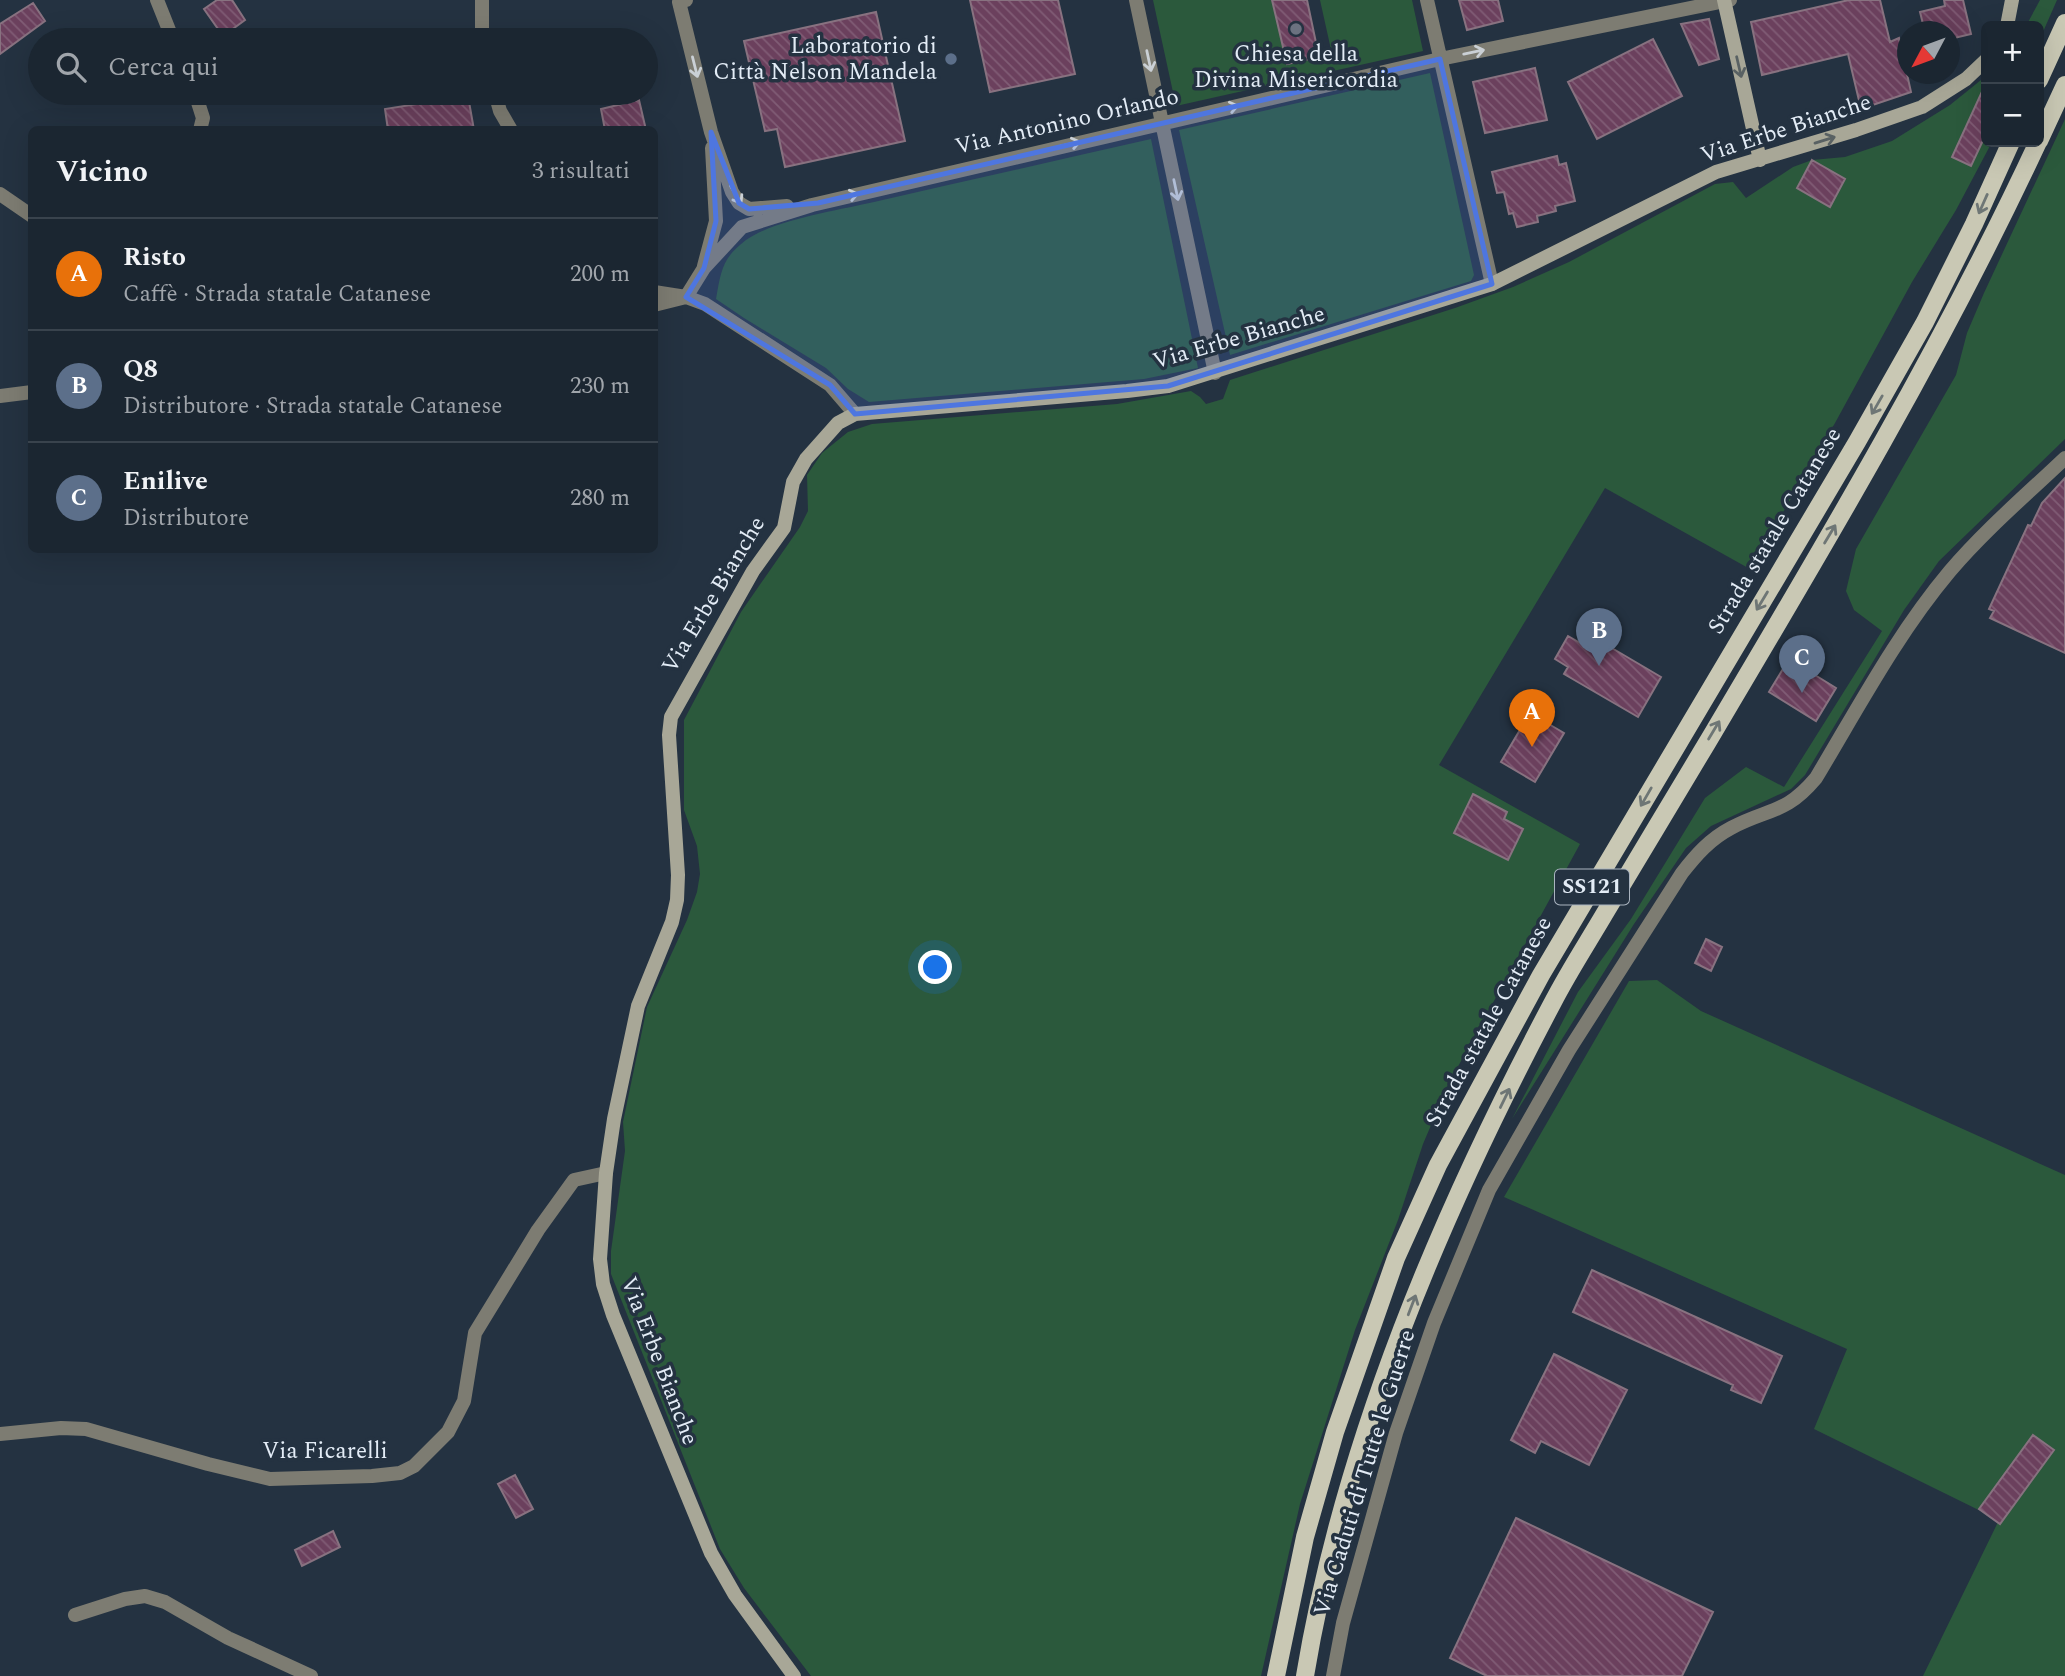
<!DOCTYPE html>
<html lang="it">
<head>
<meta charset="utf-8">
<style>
	body { margin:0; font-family:Spectral,serif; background:#242e39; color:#f1f3f6 }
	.controls { position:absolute; right:21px; top:21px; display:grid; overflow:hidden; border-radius:10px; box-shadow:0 7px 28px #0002 }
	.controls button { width:63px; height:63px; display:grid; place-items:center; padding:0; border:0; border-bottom:2px solid #39434d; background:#1b2631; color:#f1f3f6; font:35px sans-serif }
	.compass { position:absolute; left:1897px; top:21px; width:63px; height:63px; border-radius:50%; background:#1b2631; box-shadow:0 7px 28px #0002; rotate:229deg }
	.you { position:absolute; left:936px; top:968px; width:24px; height:24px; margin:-18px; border:5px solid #fff; border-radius:50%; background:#1a73e8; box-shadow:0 0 0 10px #1a73e833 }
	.badge { display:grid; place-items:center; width:46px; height:46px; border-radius:50%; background:#db2777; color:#fff; font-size:23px; font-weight:700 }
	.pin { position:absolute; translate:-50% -58px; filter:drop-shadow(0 2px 4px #0008) }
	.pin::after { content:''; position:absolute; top:37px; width:24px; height:21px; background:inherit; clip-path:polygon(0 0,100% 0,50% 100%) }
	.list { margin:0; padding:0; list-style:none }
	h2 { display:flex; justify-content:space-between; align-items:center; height:91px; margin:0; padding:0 28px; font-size:30px }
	h2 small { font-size:23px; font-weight:400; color:#a0a5ab }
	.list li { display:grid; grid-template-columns:46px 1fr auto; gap:21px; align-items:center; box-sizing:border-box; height:112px; padding:0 28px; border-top:2px solid #39434d }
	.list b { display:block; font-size:26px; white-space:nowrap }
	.list p { margin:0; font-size:23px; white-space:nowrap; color:#a0a5ab }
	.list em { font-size:23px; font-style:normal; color:#a0a5ab }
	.icon { flex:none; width:38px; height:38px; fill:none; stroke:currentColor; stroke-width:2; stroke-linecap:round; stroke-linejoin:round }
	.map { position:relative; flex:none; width:2065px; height:1676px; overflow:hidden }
	.search { position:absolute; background:#1b2631; box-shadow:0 7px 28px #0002; left:28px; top:28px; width:630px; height:77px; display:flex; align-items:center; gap:18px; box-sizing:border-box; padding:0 24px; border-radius:38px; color:#a0a5ab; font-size:26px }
	.panel { position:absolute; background:#1b2631; box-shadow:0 7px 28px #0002; left:28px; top:126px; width:630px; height:427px; border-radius:10px }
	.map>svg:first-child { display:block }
	.green { fill:#2b593c }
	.building { fill:url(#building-back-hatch); stroke:#887280; stroke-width:2 }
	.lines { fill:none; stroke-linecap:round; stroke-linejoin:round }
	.street { stroke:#7d7c72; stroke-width:14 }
	.secondary { stroke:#a8a797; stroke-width:14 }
	.primary { stroke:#c9c8b4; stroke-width:18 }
	.oneway { stroke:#cad0d5 }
	.oneway2 { stroke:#596163 }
	.oneway3 { stroke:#6e7675 }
	.marked { fill:#4e76e0; fill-opacity:0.2; stroke:#4e76e0; stroke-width:5; stroke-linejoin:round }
	.worship-dot { fill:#6b7280; stroke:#243241; stroke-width:2.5 }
	.service-dot { fill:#5c6f8a; stroke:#243241; stroke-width:2.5 }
	.labels { text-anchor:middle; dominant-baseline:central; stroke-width:7; stroke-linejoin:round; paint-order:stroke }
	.shield { fill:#243241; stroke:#aab4c0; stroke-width:2 }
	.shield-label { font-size:21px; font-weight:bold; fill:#e3ecf6 }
	.poi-label { font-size:23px; fill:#e3ecf6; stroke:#243241; text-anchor:end }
	.street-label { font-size:23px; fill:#e3ecf6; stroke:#243241 }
</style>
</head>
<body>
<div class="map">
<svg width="2065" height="1676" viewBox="0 0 2065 1676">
	<defs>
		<pattern id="building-back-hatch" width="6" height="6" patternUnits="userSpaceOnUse" patternTransform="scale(1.75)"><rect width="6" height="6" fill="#6b405d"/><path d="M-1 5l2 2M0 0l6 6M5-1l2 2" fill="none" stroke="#805c75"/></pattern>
	</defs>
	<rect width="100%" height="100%" fill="#243241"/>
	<!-- green -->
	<path class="green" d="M 1153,0 L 1272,0 L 1287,64 L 1332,54 L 1320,0 L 1412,0 L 1423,51 L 1176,106 Z
		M 2040,0 L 2057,0 L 2039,41 L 2039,26 L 2026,26 Z
		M 1430,73 L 1474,275 L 1471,281 L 1230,355 L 1179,130 Z
		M 1986,76 L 1986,142 L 1992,142 L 1956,210 L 1912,282 L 1835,423 L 1750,569 L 1605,488 L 1439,765 L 1580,844 L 1449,1083 L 1423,1144 L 1398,1220 L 1355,1330 L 1300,1504 L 1261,1676 L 811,1676 L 744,1588 L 720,1549 L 611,1274 L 611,1251 L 625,1151 L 623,1122 L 647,1007 L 687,920 L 697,892 L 700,874 L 697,846 L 684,810 L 684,720 L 741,612 L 800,527 L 808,511 L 807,475 L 822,453 L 848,432 L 872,424 L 1117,404 L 1191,391 L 1200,397 L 1206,404 L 1223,399 L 1230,380 L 1455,308 L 1513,287 L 1569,262 L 1715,184 L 1733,182 L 1746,198 L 1793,167 L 1812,160 L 1845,157 L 1892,141 L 1950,105 Z
		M 2065,119 L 2065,439 L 1939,561 L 1904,610 L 1805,775 L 1791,789 L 1711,826 L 1686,848 L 1634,924 L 1512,1119 L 1578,992 L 1631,919 L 1705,798 L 1746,767 L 1784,787 L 1882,631 L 1854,610 L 1846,591 L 1856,549 L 1956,375 L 1967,333 L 1984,293 Z
		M 1151,139 L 1198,368 L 1144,379 L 869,402 L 848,389 L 826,368 L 744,318 L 716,299 C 721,271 722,258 746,240 C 774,220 839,210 874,202 C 966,181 1059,160 1151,139 Z
		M 1657,980 L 1701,1011 L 2065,1175 L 2065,1676 L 1923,1676 L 1999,1520 L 1814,1429 L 1847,1349 L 1504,1197 L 1629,981 Z"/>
	<!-- building -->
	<path class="building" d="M 217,0 L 232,0 L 245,20 L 223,36 L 204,9 Z
		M 970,0 L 1058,0 L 1075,74 L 990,92 Z
		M 1272,0 L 1307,0 L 1319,57 L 1287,64 Z
		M 1459,0 L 1498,0 L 1503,21 L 1467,30 Z
		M 1849,0 L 1880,0 L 1890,42 L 1899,38 L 1911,92 L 1861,109 L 1848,54 L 1762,75 L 1751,22 Z
		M 1944,0 L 1963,0 L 1971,34 L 1950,39 L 1950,32 L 1925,32 L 1920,12 L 1945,6 Z
		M 33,3 L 45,21 L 0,54 L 0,24 Z
		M 876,12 L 905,141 L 785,167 L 777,129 L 765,131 L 744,41 Z
		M 1709,19 L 1719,59 L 1699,65 L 1681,24 Z
		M 1653,39 L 1682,96 L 1597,139 L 1568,82 Z
		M 1535,68 L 1547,120 L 1485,133 L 1473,82 Z
		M 1986,83 L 1986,134 L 1971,166 L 1952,157 Z
		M 468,96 L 474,130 L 388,130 L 385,109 Z
		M 639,100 L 646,130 L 605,130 L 601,109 Z
		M 1557,156 L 1559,165 L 1566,163 L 1575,201 L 1555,206 L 1556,211 L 1537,216 L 1538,222 L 1517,227 L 1513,213 L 1509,214 L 1504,192 L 1497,193 L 1492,172 Z
		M 1812,160 L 1845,179 L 1830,207 L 1797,188 Z
		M 2065,478 L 2065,653 L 1990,618 L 1994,611 L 1989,609 L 2028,525 L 2031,526 L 2042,503 Z
		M 1588,634 L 1661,677 L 1638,717 L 1564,674 L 1568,667 L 1555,659 L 1568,636 L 1582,644 Z
		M 1789,659 L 1836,688 L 1816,721 L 1769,692 Z
		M 1530,713 L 1564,733 L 1535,782 L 1501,762 Z
		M 1473,794 L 1507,812 L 1504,819 L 1523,829 L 1508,860 L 1454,833 Z
		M 1706,939 L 1722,947 L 1711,971 L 1695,963 Z
		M 1592,1270 L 1782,1356 L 1761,1403 L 1731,1390 L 1733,1385 L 1573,1312 Z
		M 1554,1354 L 1627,1390 L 1589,1465 L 1541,1441 L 1535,1453 L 1511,1440 Z
		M 2033,1435 L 2054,1450 L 2000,1524 L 1979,1509 Z
		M 515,1475 L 533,1509 L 516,1518 L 498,1484 Z
		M 1516,1518 L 1713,1612 L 1682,1676 L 1487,1676 L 1450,1658 Z
		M 333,1531 L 340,1547 L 302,1566 L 295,1550 Z"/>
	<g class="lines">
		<!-- street -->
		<path class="street" d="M 157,0 L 173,40
			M 482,0 L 482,40
			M 686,0 L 679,2 L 711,132 L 732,192 L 739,203 L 749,209 L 787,206
			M 1136,0 L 1215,373
			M 1427,0 L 1492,284
			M 195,93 L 203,118 L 200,130
			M 495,93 L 500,111 L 511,130
			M 0,194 L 32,216
			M 704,266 L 716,221 L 712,148
			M 654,292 L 686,297 L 705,304 L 830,385 L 855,414
			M 654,305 L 686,297 L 704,268 L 742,227 L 812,205 L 1440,59 L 1730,0
			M 0,396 L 32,392
			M 0,1434 L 61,1428 L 86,1429 L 208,1464 L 270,1479 L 372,1476 L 400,1473 L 414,1466 L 448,1432 L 464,1401 L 475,1333 L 538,1230 L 574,1180 L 606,1173
			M 75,1615 L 125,1599 L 145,1596 L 165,1602 L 228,1638 L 311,1676
			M 1333,1676 L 1343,1623 L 1396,1433 L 1434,1323 L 1489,1190 L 1569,1050 L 1682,873 C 1696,855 1710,839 1731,828 C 1768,808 1785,815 1816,778 C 1858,708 1897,634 1950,571 C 1985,530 2026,495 2065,458"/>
		<!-- secondary -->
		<path class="secondary" d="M 1724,0 L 1760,160
			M 2007,26 L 2012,0
			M 794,1676 L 735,1595 L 711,1553 L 613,1315 L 603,1284 L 600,1259 L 606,1173 L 614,1119 L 638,1006 L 672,922 L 677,900 L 678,875 L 669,735 L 671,717 L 753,571 L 784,528 L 793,482 L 806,459 L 838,423 L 855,414 L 1127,391 L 1168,386 L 1492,284 L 1716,172 L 1856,130 L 1922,107 L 1966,79 L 1986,60"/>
		<!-- primary -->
		<path class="primary" d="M 2039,80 L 2065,23
			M 2039,141 L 2065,85
			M 1276,1676 L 1305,1537 L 1335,1432 L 1396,1258 L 1438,1165 L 1541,975 L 1857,442 L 1925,322 L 1974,224 L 2011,142
			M 1305,1676 C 1344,1441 1442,1211 1553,1002 C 1569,971 1588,942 1605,913 C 1639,856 1673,800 1707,743 C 1824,546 1941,350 2038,142"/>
	</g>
	<!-- one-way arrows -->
	<defs><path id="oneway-shaft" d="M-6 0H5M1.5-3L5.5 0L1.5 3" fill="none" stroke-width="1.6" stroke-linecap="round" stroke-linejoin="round" transform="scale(1.75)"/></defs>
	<g class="oneway">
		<use href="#oneway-shaft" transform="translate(1474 52) rotate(-12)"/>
		<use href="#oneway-shaft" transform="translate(1149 61) rotate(78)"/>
		<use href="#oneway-shaft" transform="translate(695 67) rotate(76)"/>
		<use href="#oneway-shaft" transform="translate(1228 108) rotate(-13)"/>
		<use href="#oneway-shaft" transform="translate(1070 144) rotate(-13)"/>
		<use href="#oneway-shaft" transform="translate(1176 190) rotate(78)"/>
		<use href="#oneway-shaft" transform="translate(736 195) rotate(59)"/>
		<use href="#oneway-shaft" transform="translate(848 196) rotate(-13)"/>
	</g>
	<g class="oneway2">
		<use href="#oneway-shaft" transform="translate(1739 67) rotate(77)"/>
		<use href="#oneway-shaft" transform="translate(1825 140) rotate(-17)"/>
	</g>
	<g class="oneway3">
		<use href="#oneway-shaft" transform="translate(1983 204) rotate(114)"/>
		<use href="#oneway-shaft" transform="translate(1877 405) rotate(120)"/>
		<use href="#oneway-shaft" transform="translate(1830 534) rotate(-59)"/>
		<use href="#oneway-shaft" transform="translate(1762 601) rotate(121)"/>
		<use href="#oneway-shaft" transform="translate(1714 730) rotate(-59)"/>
		<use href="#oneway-shaft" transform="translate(1646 797) rotate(120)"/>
		<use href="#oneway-shaft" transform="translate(1505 1098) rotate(-64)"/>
		<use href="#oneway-shaft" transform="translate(1412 1305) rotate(-69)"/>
	</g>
	<!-- marked area -->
	<path class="marked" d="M 1440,59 L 1492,284 L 1168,386 L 855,414 L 830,385 L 686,297 L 704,268 L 716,221 L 711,132 L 739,203 L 749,209 L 818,203 Z"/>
	<!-- markers -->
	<circle class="worship-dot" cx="1296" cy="29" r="7"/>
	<circle class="service-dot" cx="951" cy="59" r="7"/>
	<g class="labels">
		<!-- shield labels -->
		<rect class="shield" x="1555" y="869.5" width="74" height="35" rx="5"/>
		<g class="shield-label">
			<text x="1592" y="887">SS121</text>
		</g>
		<!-- poi labels -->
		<g class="poi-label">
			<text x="937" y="46">Laboratorio di<tspan x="937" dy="26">Città Nelson Mandela</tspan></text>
			<text x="1296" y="54" text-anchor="middle">Chiesa della<tspan x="1296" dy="26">Divina Misericordia</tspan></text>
		</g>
		<!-- street labels -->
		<g class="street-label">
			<text transform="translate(1067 122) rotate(-13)">Via Antonino Orlando</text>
			<text transform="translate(1786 129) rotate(-18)">Via Erbe Bianche</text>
			<text transform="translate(1239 338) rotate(-16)">Via Erbe Bianche</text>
			<text transform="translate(1775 531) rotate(-59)">Strada statale Catanese</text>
			<text transform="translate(714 595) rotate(-59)">Via Erbe Bianche</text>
			<text transform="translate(1489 1022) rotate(-61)">Strada statale Catanese</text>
			<text transform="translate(659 1361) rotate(69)">Via Erbe Bianche</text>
			<text x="325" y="1451">Via Ficarelli</text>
			<text transform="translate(1365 1473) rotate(-73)">Via Caduti di Tutte le Guerre</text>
		</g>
	</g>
</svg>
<div class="controls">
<button>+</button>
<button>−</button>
</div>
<svg class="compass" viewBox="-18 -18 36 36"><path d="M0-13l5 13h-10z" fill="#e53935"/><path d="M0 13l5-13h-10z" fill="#a0a5ab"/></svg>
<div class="you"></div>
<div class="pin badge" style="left:1532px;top:747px;background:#e8710a">A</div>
<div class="pin badge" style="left:1599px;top:666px;background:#5c6f8a">B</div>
<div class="pin badge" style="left:1802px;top:693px;background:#5c6f8a">C</div>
<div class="search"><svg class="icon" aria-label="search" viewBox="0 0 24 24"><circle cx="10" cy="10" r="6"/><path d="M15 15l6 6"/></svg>Cerca qui</div>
<section class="panel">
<h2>Vicino<small>3 risultati</small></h2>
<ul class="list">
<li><span class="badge" style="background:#e8710a">A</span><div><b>Risto</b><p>Caffè · Strada statale Catanese</p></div><em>200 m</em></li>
<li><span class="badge" style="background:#5c6f8a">B</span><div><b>Q8</b><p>Distributore · Strada statale Catanese</p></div><em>230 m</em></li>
<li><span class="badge" style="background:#5c6f8a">C</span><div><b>Enilive</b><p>Distributore</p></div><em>280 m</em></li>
</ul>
</section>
</div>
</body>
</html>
